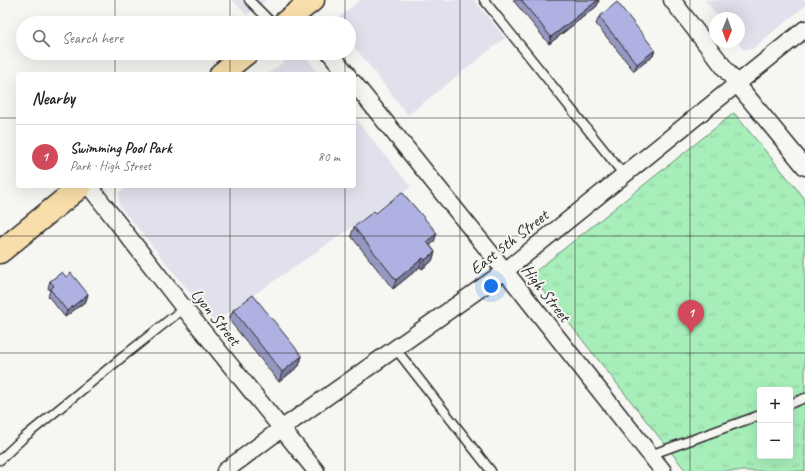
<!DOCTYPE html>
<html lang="en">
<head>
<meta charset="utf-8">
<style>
	body { margin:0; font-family:Caveat,sans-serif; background:#f2f2f2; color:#222 }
	.controls { position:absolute; right:12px; bottom:12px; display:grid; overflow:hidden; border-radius:4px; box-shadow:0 4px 16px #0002 }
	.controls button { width:36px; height:36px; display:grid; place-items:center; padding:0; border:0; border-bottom:1px solid #e0e0e0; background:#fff; color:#222; font:20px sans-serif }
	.compass { position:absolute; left:709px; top:12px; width:36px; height:36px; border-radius:50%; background:#fff; box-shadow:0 4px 16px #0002; rotate:181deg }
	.you { position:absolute; left:491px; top:286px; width:14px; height:14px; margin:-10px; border:3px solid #fff; border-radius:50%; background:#1a73e8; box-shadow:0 0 0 6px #1a73e833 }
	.badge { display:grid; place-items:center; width:26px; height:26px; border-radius:50%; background:#d1495b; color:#fff; font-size:13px; font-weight:700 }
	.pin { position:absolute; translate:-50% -33px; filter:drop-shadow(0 1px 2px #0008) }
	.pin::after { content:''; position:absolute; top:21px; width:14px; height:12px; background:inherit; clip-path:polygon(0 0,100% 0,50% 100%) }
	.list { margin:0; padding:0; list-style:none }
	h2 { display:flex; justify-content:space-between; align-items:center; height:52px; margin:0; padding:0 16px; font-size:17px }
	h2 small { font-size:13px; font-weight:400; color:#767676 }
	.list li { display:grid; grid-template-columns:26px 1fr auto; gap:12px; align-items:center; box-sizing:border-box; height:64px; padding:0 16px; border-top:1px solid #e0e0e0 }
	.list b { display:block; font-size:15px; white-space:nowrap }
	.list p { margin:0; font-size:13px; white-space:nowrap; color:#767676 }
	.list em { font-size:13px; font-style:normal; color:#767676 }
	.icon { flex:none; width:22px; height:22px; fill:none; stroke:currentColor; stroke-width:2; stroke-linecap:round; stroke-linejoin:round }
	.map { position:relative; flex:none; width:805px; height:471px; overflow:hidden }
	.search { position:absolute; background:#fff; box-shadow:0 4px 16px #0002; left:16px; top:16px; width:340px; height:44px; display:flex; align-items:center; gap:10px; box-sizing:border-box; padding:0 14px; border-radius:22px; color:#767676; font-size:15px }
	.panel { position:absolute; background:#fff; box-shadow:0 4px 16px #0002; left:16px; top:72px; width:340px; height:116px; border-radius:4px }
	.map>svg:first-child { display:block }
	.built { fill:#e1e1ed }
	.park { fill:url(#park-tufts); stroke:#698c72; fill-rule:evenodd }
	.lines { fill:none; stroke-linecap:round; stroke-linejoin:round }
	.service-casing { stroke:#2b2b2b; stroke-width:11 }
	.minor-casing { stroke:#2b2b2b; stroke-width:19 }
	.primary-casing { stroke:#2b2b2b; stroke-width:25 }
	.service { stroke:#f6f6f2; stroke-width:8 }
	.minor { stroke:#f6f6f2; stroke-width:16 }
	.primary { stroke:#f8deab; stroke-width:22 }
	.wall { fill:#9698c2; stroke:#2b2b2b }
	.shaded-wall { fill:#7a7c9e; stroke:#2b2b2b }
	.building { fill:#afb1e2; stroke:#2b2b2b }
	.grid { fill:none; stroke:#2b2b2b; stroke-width:1; stroke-opacity:0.55 }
	.labels { text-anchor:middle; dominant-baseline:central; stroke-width:4; stroke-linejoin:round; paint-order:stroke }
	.street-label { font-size:17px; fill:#2b2b2b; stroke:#f6f6f2 }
</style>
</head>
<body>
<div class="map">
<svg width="805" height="471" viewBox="0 0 805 471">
	<defs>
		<pattern id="park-tufts" width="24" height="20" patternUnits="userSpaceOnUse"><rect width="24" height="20" fill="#a7eeba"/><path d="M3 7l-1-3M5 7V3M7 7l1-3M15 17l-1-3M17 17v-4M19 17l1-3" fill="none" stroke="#90cca0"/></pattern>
	</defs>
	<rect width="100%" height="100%" fill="#f6f6f2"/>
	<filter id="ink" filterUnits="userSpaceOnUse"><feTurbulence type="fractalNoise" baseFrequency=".025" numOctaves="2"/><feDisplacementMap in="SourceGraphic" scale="8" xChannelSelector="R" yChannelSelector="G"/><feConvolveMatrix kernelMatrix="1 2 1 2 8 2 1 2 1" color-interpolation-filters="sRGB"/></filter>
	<g filter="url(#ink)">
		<!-- built -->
		<path class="built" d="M 232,0 L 266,0 L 247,15 Z
			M 360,0 L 474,0 L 505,38 L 408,115 L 349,40 L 349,23 L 339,23 L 339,17 Z
			M 705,0 L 805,0 L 805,6 L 752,49 L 743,49 L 737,42 L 739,42 L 739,18 L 719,18 Z
			M 292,55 L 305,56 L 319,74 L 268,74 Z
			M 354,117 L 411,187 L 214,322 L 119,205 L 119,193 L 128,186 L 354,186 Z"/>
		<!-- park -->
		<path class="park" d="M 734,113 L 805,199 L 805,471 L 686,471 L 531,275 ZM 760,390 L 790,390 L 790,456 L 760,456 Z"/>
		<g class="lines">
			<defs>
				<path id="service" d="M 249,0 L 272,23
					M 484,0 L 624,175
					M 395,348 L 491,471
					M 790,404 L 805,398
					M 650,455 L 760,415
					M 0,460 L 22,439 L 120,359 L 184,308"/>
				<path id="minor" d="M 672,0 L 737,84 L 805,167
					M 330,53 L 347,74
					M 354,83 L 505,271 L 663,471
					M 89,186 L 184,308 L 316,471
					M 225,471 L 281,429 L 505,271 L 805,29"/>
				<path id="primary" d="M 284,23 L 313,0
					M 221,74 L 247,53
					M 0,252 L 81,186"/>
			</defs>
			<!-- service casing -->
			<use href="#service" class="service-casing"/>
			<!-- minor casing -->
			<use href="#minor" class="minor-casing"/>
			<!-- primary casing -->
			<use href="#primary" class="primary-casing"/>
			<!-- service -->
			<use href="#service" class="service"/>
			<!-- minor -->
			<use href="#minor" class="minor"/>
			<!-- primary -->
			<use href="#primary" class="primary"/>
		</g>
		<!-- wall -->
		<path class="wall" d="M 513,0 L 599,0 L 597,6 L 549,44 Z
			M 599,17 L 655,50 L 653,56 L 634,71 L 596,24 Z
			M 376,213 L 434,242 L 430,245 L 435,252 L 432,261 L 422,269 L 420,267 L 393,289 L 351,236 L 354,227 Z
			M 50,281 L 88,294 L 86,301 L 65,317 L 48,296 L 50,291 L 48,288 Z
			M 233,310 L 302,356 L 299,366 L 279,382 L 229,320 Z"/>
		<!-- shaded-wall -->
		<path class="shaded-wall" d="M 598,0 L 599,0 L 597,6 L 549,44 L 551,37 Z
			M 655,50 L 653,56 L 634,71 L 637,64 Z
			M 437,233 L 434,242 L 424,251 L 427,242 Z
			M 435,252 L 432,261 L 422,269 L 425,260 Z
			M 423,258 L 420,267 L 393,289 L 396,280 Z
			M 88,294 L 86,301 L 65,317 L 67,311 Z
			M 302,356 L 299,366 L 279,382 L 282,372 Z"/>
		<!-- building -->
		<path class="building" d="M 521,0 L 598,0 L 551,37 Z
			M 617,2 L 655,50 L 637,64 L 599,17 Z
			M 402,192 L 437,233 L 427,242 L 435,252 L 425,260 L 423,258 L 396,280 L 354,227 L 374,211 L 376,213 Z
			M 62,272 L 66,277 L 71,273 L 88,294 L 67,311 L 50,289 L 54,286 L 50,281 Z
			M 253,295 L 302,356 L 282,372 L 233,310 Z"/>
	</g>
	<!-- grid -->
	<path class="grid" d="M 115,0 L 115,23M 230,0 L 230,23M 345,0 L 345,23M 460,0 L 460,471M 575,0 L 575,471M 690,0 L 690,471M 115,53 L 115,74M 230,53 L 230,74M 345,53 L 345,74M 0,118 L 18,118M 354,118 L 805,118M 115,186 L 115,471M 230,186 L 230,471M 345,186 L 345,471M 0,236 L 805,236M 0,353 L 805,353"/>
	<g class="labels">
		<!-- street labels -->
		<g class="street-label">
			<text transform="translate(509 242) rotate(-38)">East 5th Street</text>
			<text transform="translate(546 293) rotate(52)">High Street</text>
			<text transform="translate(216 317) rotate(51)">Lyon Street</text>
		</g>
	</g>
</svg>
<div class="controls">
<button>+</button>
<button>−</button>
</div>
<svg class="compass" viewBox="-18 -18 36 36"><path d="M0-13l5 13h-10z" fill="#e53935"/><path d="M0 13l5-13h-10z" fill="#767676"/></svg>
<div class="you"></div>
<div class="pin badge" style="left:691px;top:333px">1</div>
<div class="search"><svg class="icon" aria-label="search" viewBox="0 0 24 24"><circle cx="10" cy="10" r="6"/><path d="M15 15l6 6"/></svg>Search here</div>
<section class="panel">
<h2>Nearby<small></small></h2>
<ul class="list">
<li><span class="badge">1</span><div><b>Swimming Pool Park</b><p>Park · High Street</p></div><em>80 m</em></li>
</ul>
</section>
</div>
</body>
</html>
